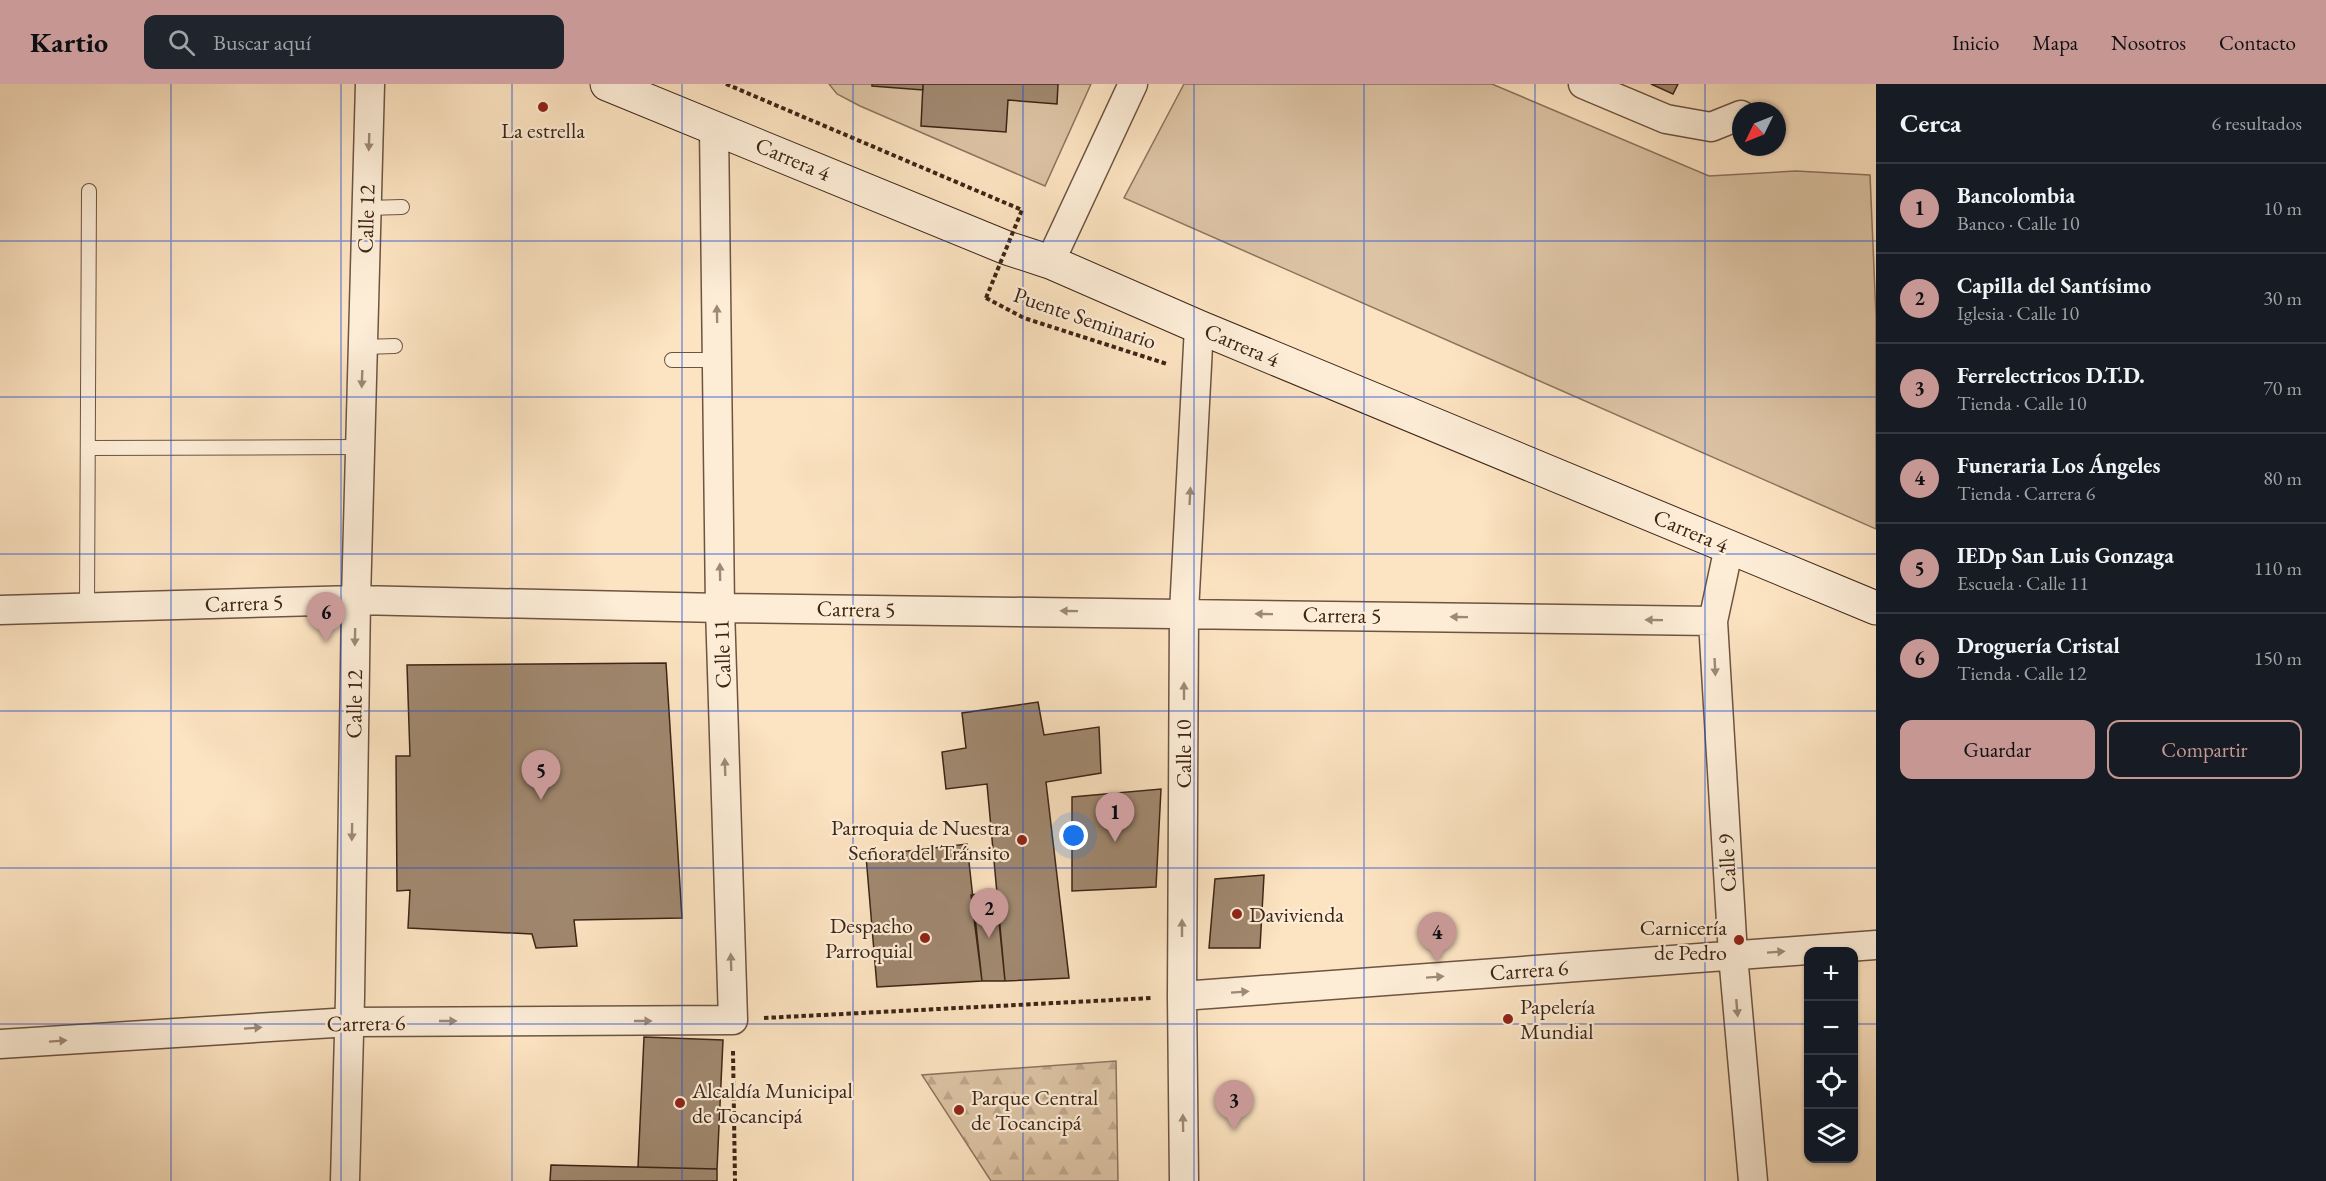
<!DOCTYPE html>
<html lang="es">
<head>
<meta charset="utf-8">
<style>
	body { margin:0; font-family:"EB Garamond",serif; background:#20242c; color:#f1f3f6 }
	.controls { position:absolute; right:18px; bottom:18px; display:grid; overflow:hidden; border-radius:12px; box-shadow:0 2px 4px #0004 }
	.controls button { width:54px; height:54px; display:grid; place-items:center; padding:0; border:0; border-bottom:2px solid #363941; background:#171b24; color:#f1f3f6; font:30px sans-serif }
	.compass { position:absolute; left:1732px; top:18px; width:54px; height:54px; border-radius:50%; background:#171b24; box-shadow:0 2px 4px #0004; rotate:227deg }
	.you { position:absolute; left:1074px; top:752px; width:21px; height:21px; margin:-15px; border:4px solid #fff; border-radius:50%; background:#1a73e8; box-shadow:0 0 0 9px #1a73e833 }
	.badge { display:grid; place-items:center; width:39px; height:39px; border-radius:50%; background:#c59692; color:#111; font-size:20px; font-weight:700 }
	.pin { position:absolute; translate:-50% -50px; filter:drop-shadow(0 2px 3px #0008) }
	.pin::after { content:''; position:absolute; top:32px; width:21px; height:18px; background:inherit; clip-path:polygon(0 0,100% 0,50% 100%) }
	.list { margin:0; padding:0; list-style:none }
	h2 { display:flex; justify-content:space-between; align-items:center; height:78px; margin:0; padding:0 24px; font-size:26px }
	h2 small { font-size:20px; font-weight:400; color:#9ea1a6 }
	.list li { display:grid; grid-template-columns:39px 1fr auto; gap:18px; align-items:center; box-sizing:border-box; height:90px; padding:0 24px; border-top:2px solid #363941 }
	.list b { display:block; font-size:22px; white-space:nowrap }
	.list p { margin:0; font-size:20px; white-space:nowrap; color:#9ea1a6 }
	.list em { font-size:20px; font-style:normal; color:#9ea1a6 }
	.actions { display:flex; gap:12px; padding:18px 24px }
	.actions a { flex:1; padding:14px 0; border:2px solid #c59692; border-radius:12px; text-align:center; font-size:21px; color:#c59692 }
	.actions .main { background:#c59692; color:#111 }
	.icon { flex:none; width:33px; height:33px; fill:none; stroke:currentColor; stroke-width:2; stroke-linecap:round; stroke-linejoin:round }
	.map { position:relative; flex:none; width:1876px; height:1097px; overflow:hidden }
	header { display:flex; align-items:center; gap:36px; box-sizing:border-box; height:84px; padding:0 30px; background:#c59692; color:#111 }
	header strong { font-size:28px }
	nav { display:flex; gap:33px; margin-inline-start:auto; font-size:21px }
	.search { width:420px; height:54px; background:#20242c; display:flex; align-items:center; gap:15px; box-sizing:border-box; padding:0 21px; border-radius:12px; color:#9ea1a6; font-size:22px }
	main { display:flex }
	aside { flex:1; background:#171b24 }
	.map>svg:first-child { display:block }
	.green { fill:#dcc3a4; stroke:#8c745d; stroke-width:1.5 }
	.forest { fill:url(#forest-firs); stroke:#8c745d; stroke-width:1.5 }
	.building { fill:#a0886f; stroke:#3d2516; stroke-width:1.5 }
	.lines { fill:none; stroke-linecap:round; stroke-linejoin:round }
	.service-casing { stroke:#6d5441; stroke-width:16 }
	.minor-casing { stroke:#6d5441; stroke-width:31 }
	.secondary-casing { stroke:#3d2516; stroke-width:35 }
	.path { stroke:#3d2516; stroke-width:4; stroke-dasharray:4.5 3; stroke-linecap:butt }
	.service { stroke:#fdedd7; stroke-width:14 }
	.minor { stroke:#fdedd7; stroke-width:28 }
	.secondary { stroke:#fdedd7; stroke-width:33 }
	.path-bridge { stroke:#3d2516; stroke-width:4; stroke-dasharray:4.5 3; stroke-linecap:butt }
	.oneway { fill:#9d8976 }
	.grid { fill:none; stroke:#1d4ed8; stroke-width:1.5; stroke-opacity:0.55 }
	.poi-dot { fill:#8f2418; stroke:#fdedd7; stroke-width:2 }
	.labels { text-anchor:middle; dominant-baseline:central; stroke-width:4.5; stroke-linejoin:round; paint-order:stroke }
	.poi-label { font-size:22px; fill:#3d2516; stroke:#fdedd7; text-anchor:start }
	.street-label { font-size:22px; fill:#3d2516; stroke:#fdedd7 }
</style>
</head>
<body>
<header>
<strong>Kartio</strong>
<div class="search"><svg class="icon" aria-label="search" viewBox="0 0 24 24"><circle cx="10" cy="10" r="6"/><path d="M15 15l6 6"/></svg>Buscar aquí</div>
<nav><a>Inicio</a><a>Mapa</a><a>Nosotros</a><a>Contacto</a></nav>
</header>
<main>
<div class="map">
<svg width="1876" height="1097" viewBox="0 0 1876 1097">
	<defs>
		<pattern id="forest-firs" width="22" height="20" patternUnits="userSpaceOnUse" patternTransform="scale(1.5)"><rect width="22" height="20" fill="#dcc3a4"/><path d="M5 1l3.5 6h-7zM16 11l3.5 6h-7z" fill="#bea78c"/></pattern>
	</defs>
	<rect width="100%" height="100%" fill="#fce3c1"/>
	<filter id="stains"><feTurbulence type="fractalNoise" baseFrequency=".00333" numOctaves="4"/><feColorMatrix values="0 0 0 0 .2 0 0 0 0 .09 0 0 0 0 .02 0 0 0 .5 -.17"/></filter>
	<radialGradient id="worn" r=".72"><stop offset=".6" stop-color="#630" stop-opacity="0"/><stop offset="1" stop-color="#630" stop-opacity=".3"/></radialGradient>
	<!-- green -->
	<path class="green" d="M 829,0 L 1091,0 L 1045,102 L 860,22 L 837,10 Z
		M 1184,0 L 1492,0 L 1709,92 L 1796,87 L 1870,91 L 1876,232 L 1876,445 L 1124,114 Z"/>
	<!-- forest -->
	<path class="forest" d="M 1116,977 L 1118,1097 L 991,1097 L 922,991 Z"/>
	<!-- building -->
	<path class="building" d="M 872,0 L 923,0 L 923,6 L 872,2 Z
		M 923,0 L 1058,0 L 1057,20 L 1008,16 L 1006,48 L 921,42 Z
		M 1651,0 L 1678,0 L 1673,10 Z
		M 666,579 L 682,834 L 574,836 L 577,862 L 536,864 L 532,850 L 408,844 L 410,806 L 397,807 L 396,672 L 410,672 L 407,581 Z
		M 1038,618 L 1044,651 L 1099,643 L 1101,689 L 1046,698 L 1069,894 L 1005,897 L 987,700 L 946,705 L 942,668 L 966,664 L 962,629 Z
		M 1161,705 L 1156,803 L 1072,807 L 1072,713 Z
		M 967,760 L 982,897 L 877,903 L 866,772 Z
		M 1264,791 L 1260,864 L 1209,864 L 1215,795 Z
		M 996,808 L 1005,897 L 982,897 L 971,811 Z
		M 644,953 L 723,956 L 717,1085 L 638,1083 Z
		M 551,1081 L 717,1085 L 717,1097 L 550,1097 Z"/>
	<g class="lines">
		<defs>
			<path id="service" d="M 367,124 L 402,123
				M 363,263 L 395,262
				M 672,276 L 717,276
				M 88,364 L 360,363
				M 87,523 L 89,107"/>
			<path id="minor" d="M 1583,0 L 1666,35 L 1711,43 L 1741,31
				M 1050,178 L 1133,0
				M 1729,463 L 1713,537 L 1733,871 L 1753,1097
				M 0,526 L 356,516 L 720,524 L 1713,537
				M 1182,912 L 1876,861
				M 0,960 L 350,938 L 733,936 L 720,524 L 714,43
				M 345,1097 L 350,913 L 356,516 L 370,0
				M 1184,1097 L 1182,912 L 1184,528 L 1199,243"/>
			<path id="secondary" d="M 607,0 L 1007,164 L 1050,178 L 1199,243 L 1876,524"/>
		</defs>
		<!-- service casing -->
		<use href="#service" class="service-casing"/>
		<!-- minor casing -->
		<use href="#minor" class="minor-casing"/>
		<!-- secondary casing -->
		<use href="#secondary" class="secondary-casing"/>
		<!-- path -->
		<path class="path" d="M 726,0 L 1022,126
			M 986,214 L 1024,234 L 1167,280
			M 764,934 L 1152,914
			M 733,967 L 735,1097"/>
		<!-- service -->
		<use href="#service" class="service"/>
		<!-- minor -->
		<use href="#minor" class="minor"/>
		<!-- secondary -->
		<use href="#secondary" class="secondary"/>
		<!-- path-bridge -->
		<path class="path-bridge" d="M 986,214 L 1022,126"/>
	</g>
	<!-- one-way arrows -->
	<defs><path id="oneway-solid" d="M-6-.8H1V-3.2L6.5 0L1 3.2V.8H-6Z" transform="scale(1.5)"/></defs>
	<g class="oneway">
		<use href="#oneway-solid" transform="translate(369 58) rotate(92)"/>
		<use href="#oneway-solid" transform="translate(717 230) rotate(-91)"/>
		<use href="#oneway-solid" transform="translate(362 295) rotate(92)"/>
		<use href="#oneway-solid" transform="translate(1190 412) rotate(-87)"/>
		<use href="#oneway-solid" transform="translate(720 488) rotate(-91)"/>
		<use href="#oneway-solid" transform="translate(1069 527) rotate(-179)"/>
		<use href="#oneway-solid" transform="translate(1264 530) rotate(-179)"/>
		<use href="#oneway-solid" transform="translate(1459 533) rotate(-179)"/>
		<use href="#oneway-solid" transform="translate(1654 536) rotate(-179)"/>
		<use href="#oneway-solid" transform="translate(355 553) rotate(91)"/>
		<use href="#oneway-solid" transform="translate(1715 583) rotate(87)"/>
		<use href="#oneway-solid" transform="translate(1184 607) rotate(-90)"/>
		<use href="#oneway-solid" transform="translate(725 683) rotate(-92)"/>
		<use href="#oneway-solid" transform="translate(352 748) rotate(91)"/>
		<use href="#oneway-solid" transform="translate(1182 844) rotate(-90)"/>
		<use href="#oneway-solid" transform="translate(1776 868) rotate(-4)"/>
		<use href="#oneway-solid" transform="translate(731 878) rotate(-92)"/>
		<use href="#oneway-solid" transform="translate(1435 893) rotate(-4)"/>
		<use href="#oneway-solid" transform="translate(1240 908) rotate(-4)"/>
		<use href="#oneway-solid" transform="translate(1737 924) rotate(85)"/>
		<use href="#oneway-solid" transform="translate(448 937)"/>
		<use href="#oneway-solid" transform="translate(643 937)"/>
		<use href="#oneway-solid" transform="translate(253 944) rotate(-4)"/>
		<use href="#oneway-solid" transform="translate(58 957) rotate(-4)"/>
		<use href="#oneway-solid" transform="translate(1183 1039) rotate(-91)"/>
	</g>
	<!-- grid -->
	<path class="grid" d="M 171,0 L 171,1097M 341,0 L 341,1097M 512,0 L 512,1097M 682,0 L 682,1097M 853,0 L 853,1097M 1023,0 L 1023,1097M 1194,0 L 1194,1097M 1364,0 L 1364,1097M 1535,0 L 1535,1097M 1705,0 L 1705,1097M 0,157 L 1876,157M 0,313 L 1876,313M 0,470 L 1876,470M 0,627 L 1876,627M 0,784 L 1876,784M 0,940 L 1808,940M 1854,940 L 1876,940"/>
	<!-- markers -->
	<g class="poi-dot">
		<circle cx="543" cy="23" r="6"/>
		<circle cx="1022" cy="756" r="6"/>
		<circle cx="1237" cy="830" r="6"/>
		<circle cx="925" cy="854" r="6"/>
		<circle cx="1739" cy="856" r="6"/>
		<circle cx="1508" cy="935" r="6"/>
		<circle cx="680" cy="1019" r="6"/>
		<circle cx="959" cy="1026" r="6"/>
	</g>
	<g class="labels">
		<!-- poi labels -->
		<g class="poi-label">
			<text x="543" y="46" text-anchor="middle">La estrella</text>
			<text x="1010" y="743" text-anchor="end">Parroquia de Nuestra<tspan x="1010" dy="25">Señora del Tránsito</tspan></text>
			<text x="1249" y="830">Davivienda</text>
			<text x="913" y="841" text-anchor="end">Despacho<tspan x="913" dy="25">Parroquial</tspan></text>
			<text x="1727" y="843" text-anchor="end">Carnicería<tspan x="1727" dy="25">de Pedro</tspan></text>
			<text x="1520" y="922">Papelería<tspan x="1520" dy="25">Mundial</tspan></text>
			<text x="692" y="1006">Alcaldía Municipal<tspan x="692" dy="25">de Tocancipá</tspan></text>
			<text x="971" y="1013">Parque Central<tspan x="971" dy="25">de Tocancipá</tspan></text>
		</g>
		<!-- street labels -->
		<g class="street-label">
			<text transform="translate(793 75) rotate(23)">Carrera 4</text>
			<text transform="translate(366 135) rotate(-88)">Calle 12</text>
			<text transform="translate(1085 234) rotate(19)">Puente Seminario</text>
			<text transform="translate(1242 261) rotate(23)">Carrera 4</text>
			<text transform="translate(1691 447) rotate(23)">Carrera 4</text>
			<text transform="translate(244 519) rotate(-2)">Carrera 5</text>
			<text transform="translate(856 525) rotate(1)">Carrera 5</text>
			<text transform="translate(1342 531) rotate(1)">Carrera 5</text>
			<text transform="translate(722 570) rotate(-92)">Calle 11</text>
			<text transform="translate(354 620) rotate(-89)">Calle 12</text>
			<text transform="translate(1183 670) rotate(-90)">Calle 10</text>
			<text transform="translate(1727 779) rotate(-93)">Calle 9</text>
			<text transform="translate(1529 886) rotate(-4)">Carrera 6</text>
			<text transform="translate(366 939) rotate(-1)">Carrera 6</text>
		</g>
	</g>
	<rect width="100%" height="100%" filter="url(#stains)"/>
	<rect width="100%" height="100%" fill="url(#worn)"/>
</svg>
<div class="controls">
<button>+</button>
<button>−</button>
<button><svg class="icon" aria-label="locate" viewBox="0 0 24 24"><circle cx="12" cy="12" r="6"/><path d="M12 2v4M12 18v4M2 12h4M18 12h4"/></svg></button>
<button><svg class="icon" aria-label="layers" viewBox="0 0 24 24"><path d="M12 4l9 5-9 5-9-5zM3 14l9 5 9-5"/></svg></button>
</div>
<svg class="compass" viewBox="-18 -18 36 36"><path d="M0-13l5 13h-10z" fill="#e53935"/><path d="M0 13l5-13h-10z" fill="#9ea1a6"/></svg>
<div class="you"></div>
<div class="pin badge" style="left:1115px;top:758px">1</div>
<div class="pin badge" style="left:989px;top:854px">2</div>
<div class="pin badge" style="left:1234px;top:1046px">3</div>
<div class="pin badge" style="left:1437px;top:878px">4</div>
<div class="pin badge" style="left:541px;top:716px">5</div>
<div class="pin badge" style="left:326px;top:558px">6</div>
</div>
<aside>
<h2>Cerca<small>6 resultados</small></h2>
<ul class="list">
<li><span class="badge">1</span><div><b>Bancolombia</b><p>Banco · Calle 10</p></div><em>10 m</em></li>
<li><span class="badge">2</span><div><b>Capilla del Santísimo</b><p>Iglesia · Calle 10</p></div><em>30 m</em></li>
<li><span class="badge">3</span><div><b>Ferrelectricos D.T.D.</b><p>Tienda · Calle 10</p></div><em>70 m</em></li>
<li><span class="badge">4</span><div><b>Funeraria Los Ángeles</b><p>Tienda · Carrera 6</p></div><em>80 m</em></li>
<li><span class="badge">5</span><div><b>IEDp San Luis Gonzaga</b><p>Escuela · Calle 11</p></div><em>110 m</em></li>
<li><span class="badge">6</span><div><b>Droguería Cristal</b><p>Tienda · Calle 12</p></div><em>150 m</em></li>
</ul>
<div class="actions"><a class="main">Guardar</a><a>Compartir</a></div>
</aside>
</main>
</body>
</html>
